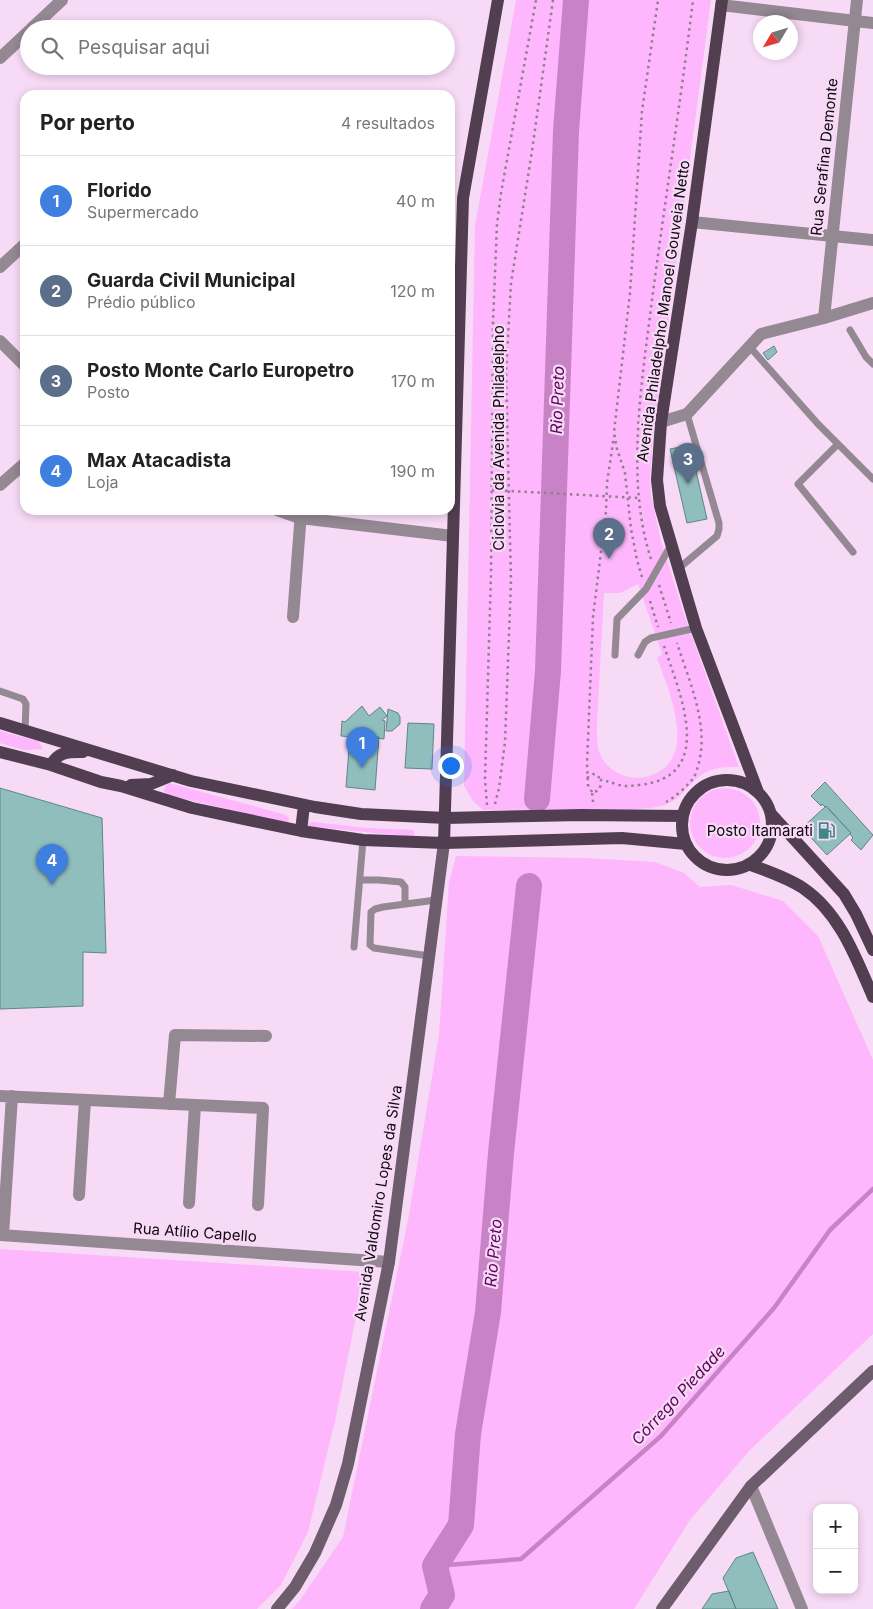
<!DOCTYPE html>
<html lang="pt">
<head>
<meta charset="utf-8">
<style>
	body { margin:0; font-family:Inter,sans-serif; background:#f6f6f6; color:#222 }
	.controls { position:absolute; right:15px; bottom:15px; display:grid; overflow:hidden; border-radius:10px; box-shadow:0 2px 8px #0003 }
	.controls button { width:45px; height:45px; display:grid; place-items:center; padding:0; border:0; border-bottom:1px solid #e0e0e0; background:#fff; color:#222; font:25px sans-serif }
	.compass { position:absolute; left:753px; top:15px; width:45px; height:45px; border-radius:50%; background:#fff; box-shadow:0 2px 8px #0003; rotate:232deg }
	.you { position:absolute; left:450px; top:765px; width:18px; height:18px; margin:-12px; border:4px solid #fff; border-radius:50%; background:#1a73e8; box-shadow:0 0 0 8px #1a73e833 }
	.badge { display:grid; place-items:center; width:32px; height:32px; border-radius:50%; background:#0b8043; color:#fff; font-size:16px; font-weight:700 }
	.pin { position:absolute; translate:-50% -41px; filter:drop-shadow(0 1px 2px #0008) }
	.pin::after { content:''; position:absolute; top:26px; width:18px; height:15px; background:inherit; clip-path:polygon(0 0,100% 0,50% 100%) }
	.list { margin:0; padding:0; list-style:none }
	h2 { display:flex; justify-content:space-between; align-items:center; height:65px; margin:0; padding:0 20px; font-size:21px }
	h2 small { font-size:16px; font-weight:400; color:#767676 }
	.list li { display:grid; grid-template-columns:32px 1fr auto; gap:15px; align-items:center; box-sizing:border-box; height:90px; padding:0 20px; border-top:1px solid #e0e0e0 }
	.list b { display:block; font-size:19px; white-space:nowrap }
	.list p { margin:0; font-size:16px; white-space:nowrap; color:#767676 }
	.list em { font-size:16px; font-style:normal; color:#767676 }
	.icon { flex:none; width:28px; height:28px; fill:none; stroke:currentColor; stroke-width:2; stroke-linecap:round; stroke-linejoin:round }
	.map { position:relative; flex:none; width:873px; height:1609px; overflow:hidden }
	.search { position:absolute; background:#fff; box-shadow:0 2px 8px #0003; left:20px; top:20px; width:435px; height:55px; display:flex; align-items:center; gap:12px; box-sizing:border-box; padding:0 18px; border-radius:28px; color:#767676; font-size:19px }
	.panel { position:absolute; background:#fff; box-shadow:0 2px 8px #0003; left:20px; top:90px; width:435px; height:425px; border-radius:15px }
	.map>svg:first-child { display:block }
	.green { fill:#feb7fc; fill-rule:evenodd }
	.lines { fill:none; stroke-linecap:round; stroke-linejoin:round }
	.stream { stroke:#c883c7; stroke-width:4.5 }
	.river { stroke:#c883c7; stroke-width:26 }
	.building { fill:#90bebd; stroke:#5b8887 }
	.path { stroke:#927e91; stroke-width:2.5; stroke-dasharray:2.5 4; stroke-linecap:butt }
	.service { stroke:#948893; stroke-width:7 }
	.minor { stroke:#948893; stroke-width:12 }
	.secondary { stroke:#6d5c6c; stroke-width:12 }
	.primary { stroke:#523e51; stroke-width:12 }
	.labels { text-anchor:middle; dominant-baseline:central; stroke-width:4.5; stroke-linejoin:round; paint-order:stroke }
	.street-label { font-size:15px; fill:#110811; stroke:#f7daf5 }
	.poi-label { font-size:15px; fill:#110811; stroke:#f7daf5; text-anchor:end }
	.water-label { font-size:16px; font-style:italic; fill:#5c035e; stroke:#f7daf5 }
</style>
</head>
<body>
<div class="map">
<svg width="873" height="1609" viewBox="0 0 873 1609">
	<rect width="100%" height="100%" fill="#f7daf5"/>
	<!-- green -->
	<path class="green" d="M 516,0 L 711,0 L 653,439 L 650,475 L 651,495 L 661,541 L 685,617 L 739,767 C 713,767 705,769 687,788 C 682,794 676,800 669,803 C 659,808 649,808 638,809 L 483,810 L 473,801 L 464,786 L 475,226 ZM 638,584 L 662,654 L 657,658 C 666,683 682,720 676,748 C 668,783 620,788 602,758 C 596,748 597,735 597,724 L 604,593 L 620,593 Z
		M 0,731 L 38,741 L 43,749 L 24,750 L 0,743 Z
		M 169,783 L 286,815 L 289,818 L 288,823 L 167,795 L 164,791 L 165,787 Z
		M690 823a35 35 0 1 1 70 0a35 35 0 1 1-70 0Z
		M 313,822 L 367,828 L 414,830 L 414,837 L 307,826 L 307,823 Z
		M 456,856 L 586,858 L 655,862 L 684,873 L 700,887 L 731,885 L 783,901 L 818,936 L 873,1060 L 873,1334 L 750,1450 L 690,1520 L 634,1609 L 292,1609 L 300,1600 L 343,1537 L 409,1215 L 439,1035 L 449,882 Z
		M 0,1249 L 365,1272 L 335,1421 L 308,1532 L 281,1585 L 257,1609 L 0,1609 Z"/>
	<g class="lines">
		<!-- stream -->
		<path class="stream" d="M 435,1566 L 521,1559 L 661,1436 L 774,1308 L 830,1230 L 873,1189"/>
		<!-- river -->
		<path class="river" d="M 537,799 L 548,671 L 566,131 L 576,0
			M 433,1609 L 442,1595 L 435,1566 L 461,1525 L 468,1434 L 488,1312 L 501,1153 L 529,886"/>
	</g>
	<!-- building -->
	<path class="building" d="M 774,346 L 777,352 L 768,360 L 763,353 Z
		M 690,445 L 707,519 L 687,523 L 670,449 Z
		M 362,706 L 369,716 L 380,707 L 387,716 L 382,720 L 385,721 L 384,739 L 354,735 L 354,737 L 341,736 L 342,721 L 345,722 Z
		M 388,709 L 398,713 L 400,717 L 400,724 L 392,731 L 386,731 Z
		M 408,723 L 434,724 L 432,769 L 405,768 Z
		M 354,735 L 379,737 L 375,790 L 346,787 L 349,749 L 353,749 Z
		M 825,782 L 873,835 L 861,850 L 851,840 L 853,838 L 850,834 L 851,833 L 826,806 L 825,807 L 822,804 L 821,806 L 811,796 Z
		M 0,788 L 102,818 L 106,953 L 83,952 L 83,1006 L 0,1009 Z
		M 826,806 L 851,833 L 827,855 L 802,828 Z
		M 753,1552 L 778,1609 L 736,1609 L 723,1578 L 736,1558 Z
		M 729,1591 L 736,1609 L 702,1609 L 712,1594 Z"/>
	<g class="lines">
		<!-- path -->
		<path class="path" d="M 492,490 L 638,498
			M 651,559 C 625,479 642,382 652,300 C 665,200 681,100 693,0
			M 642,577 L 637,560 L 631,529 L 625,473 L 617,449 L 614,432 L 630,293 L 642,111 L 658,0
			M 659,585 L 671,623
			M 650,601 L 658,627
			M 587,778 L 593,774 L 597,775 L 601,780
			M 592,792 L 588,785 L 587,764 L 593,617 L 606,511 L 607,483 L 614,436
			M 593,802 L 592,792 L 597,791 L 600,788 L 601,780 C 607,781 610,782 616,784 C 623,787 631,786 639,785 C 718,777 679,692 664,646
			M 666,802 C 674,798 689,785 694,777 C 696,774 697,769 698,766 C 710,726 689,681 677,643
			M 495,804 L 499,788 L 505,742 L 511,581 L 506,373 L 511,283 L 532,151 L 553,0
			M 487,805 L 485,779 L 491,574 L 493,322 L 497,224 L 501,193 L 536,0"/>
		<!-- service -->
		<path class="service" d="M 850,330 L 866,357 L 873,364
			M 749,346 L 818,424 L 873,479
			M 838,444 L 798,484 L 853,552
			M 678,569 L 717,536 L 719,529 L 719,523 L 687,414
			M 615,655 L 617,619 L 646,589 L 671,545
			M 638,655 L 645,642 L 651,638 L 696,628
			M 0,691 L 23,699 L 26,704 L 25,731
			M 360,880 L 379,880 L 401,882 L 405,887 L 405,903
			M 354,947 L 363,840
			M 429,956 L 374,948 L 370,945 L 371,912 L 375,909 L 383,907 L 436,900"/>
		<!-- minor -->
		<path class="minor" d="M 721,5 L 873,23
			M 31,29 L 62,0
			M 0,58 L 29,31
			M 692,222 L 873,240
			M 0,267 L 25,244
			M 824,318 L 857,0
			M 0,341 L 25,366
			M 661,422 L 687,414 L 761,334 L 824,318 L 873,303
			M 0,485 L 25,463
			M 277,510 L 300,518 L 453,536
			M 293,617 L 301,512
			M 0,1096 L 263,1108 L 258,1205
			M 169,1104 L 175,1035 L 266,1036
			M 79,1195 L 85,1100
			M 189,1203 L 195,1105
			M 0,1235 L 389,1262
			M 3,1235 L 12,1096
			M 751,1486 L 802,1609"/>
		<!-- secondary -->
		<path class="secondary" d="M 277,1609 L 295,1587 L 315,1553 L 336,1505 L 348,1464 L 389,1262 L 444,843
			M 662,1609 L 751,1486 L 873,1371"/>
		<!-- primary -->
		<path class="primary" d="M 722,0 L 692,222 L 661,422 L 657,480 L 660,506 L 696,628 L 758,792
			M 0,723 L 191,781 L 315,807 L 361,814 L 446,818 L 581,815 L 682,816
			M 0,752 L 51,765 L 101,782 L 121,786 L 192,808 L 301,831 L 363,840 L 444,843 L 622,838 L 686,844
			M 51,765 C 59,751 69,752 83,752
			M682 825a45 45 0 1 1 90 0a45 45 0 1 1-90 0Z
			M 131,785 L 151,784 L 173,775
			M 772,815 L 844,894 L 856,914 L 873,950
			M 301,831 L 304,805
			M 444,843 L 463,198 L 498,0
			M 751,865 C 768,871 788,878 803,888 C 840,913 856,958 873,997"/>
	</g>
	<!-- icons -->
	<defs>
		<symbol id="fuel-bare" viewBox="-9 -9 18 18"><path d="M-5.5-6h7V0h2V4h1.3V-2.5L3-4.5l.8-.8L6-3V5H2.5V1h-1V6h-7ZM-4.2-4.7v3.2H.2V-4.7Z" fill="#3f8888" stroke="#f7daf5" stroke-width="2.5" paint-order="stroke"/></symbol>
	</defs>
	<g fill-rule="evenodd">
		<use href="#fuel-bare" x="814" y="818" width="25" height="25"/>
	</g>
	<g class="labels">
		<!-- street labels -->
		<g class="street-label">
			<text transform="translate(824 157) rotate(-84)">Rua Serafina Demonte</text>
			<text transform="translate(663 311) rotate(-82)">Avenida Philadelpho Manoel Gouveia Netto</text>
			<text transform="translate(498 438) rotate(-90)">Ciclovia da Avenida Philadelpho</text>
			<text transform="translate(378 1203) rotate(-81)">Avenida Valdomiro Lopes da Silva</text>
			<text transform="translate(195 1232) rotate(4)">Rua Atílio Capello</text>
		</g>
		<!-- poi labels -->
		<g class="poi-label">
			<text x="813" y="830">Posto Itamarati</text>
		</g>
		<!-- water labels -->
		<g class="water-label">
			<text transform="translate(557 400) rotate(-88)">Rio Preto</text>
			<text transform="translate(493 1253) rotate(-85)">Rio Preto</text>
			<text transform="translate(678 1395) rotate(-47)">Córrego Piedade</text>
		</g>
	</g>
</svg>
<div class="controls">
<button>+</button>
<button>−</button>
</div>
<svg class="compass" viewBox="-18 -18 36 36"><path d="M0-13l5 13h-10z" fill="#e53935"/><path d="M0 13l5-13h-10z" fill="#767676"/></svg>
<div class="you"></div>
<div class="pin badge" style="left:362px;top:768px;background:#3f7fe0">1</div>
<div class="pin badge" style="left:609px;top:559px;background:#5c6f8a">2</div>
<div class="pin badge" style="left:688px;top:484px;background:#5c6f8a">3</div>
<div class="pin badge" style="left:52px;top:885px;background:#3f7fe0">4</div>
<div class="search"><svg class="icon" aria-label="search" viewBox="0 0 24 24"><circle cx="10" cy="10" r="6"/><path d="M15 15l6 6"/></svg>Pesquisar aqui</div>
<section class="panel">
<h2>Por perto<small>4 resultados</small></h2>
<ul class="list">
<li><span class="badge" style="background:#3f7fe0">1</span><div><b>Florido</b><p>Supermercado</p></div><em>40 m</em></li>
<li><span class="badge" style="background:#5c6f8a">2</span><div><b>Guarda Civil Municipal</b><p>Prédio público</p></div><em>120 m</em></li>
<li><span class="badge" style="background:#5c6f8a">3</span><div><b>Posto Monte Carlo Europetro</b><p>Posto</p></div><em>170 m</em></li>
<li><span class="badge" style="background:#3f7fe0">4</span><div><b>Max Atacadista</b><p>Loja</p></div><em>190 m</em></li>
</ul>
</section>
</div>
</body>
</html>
